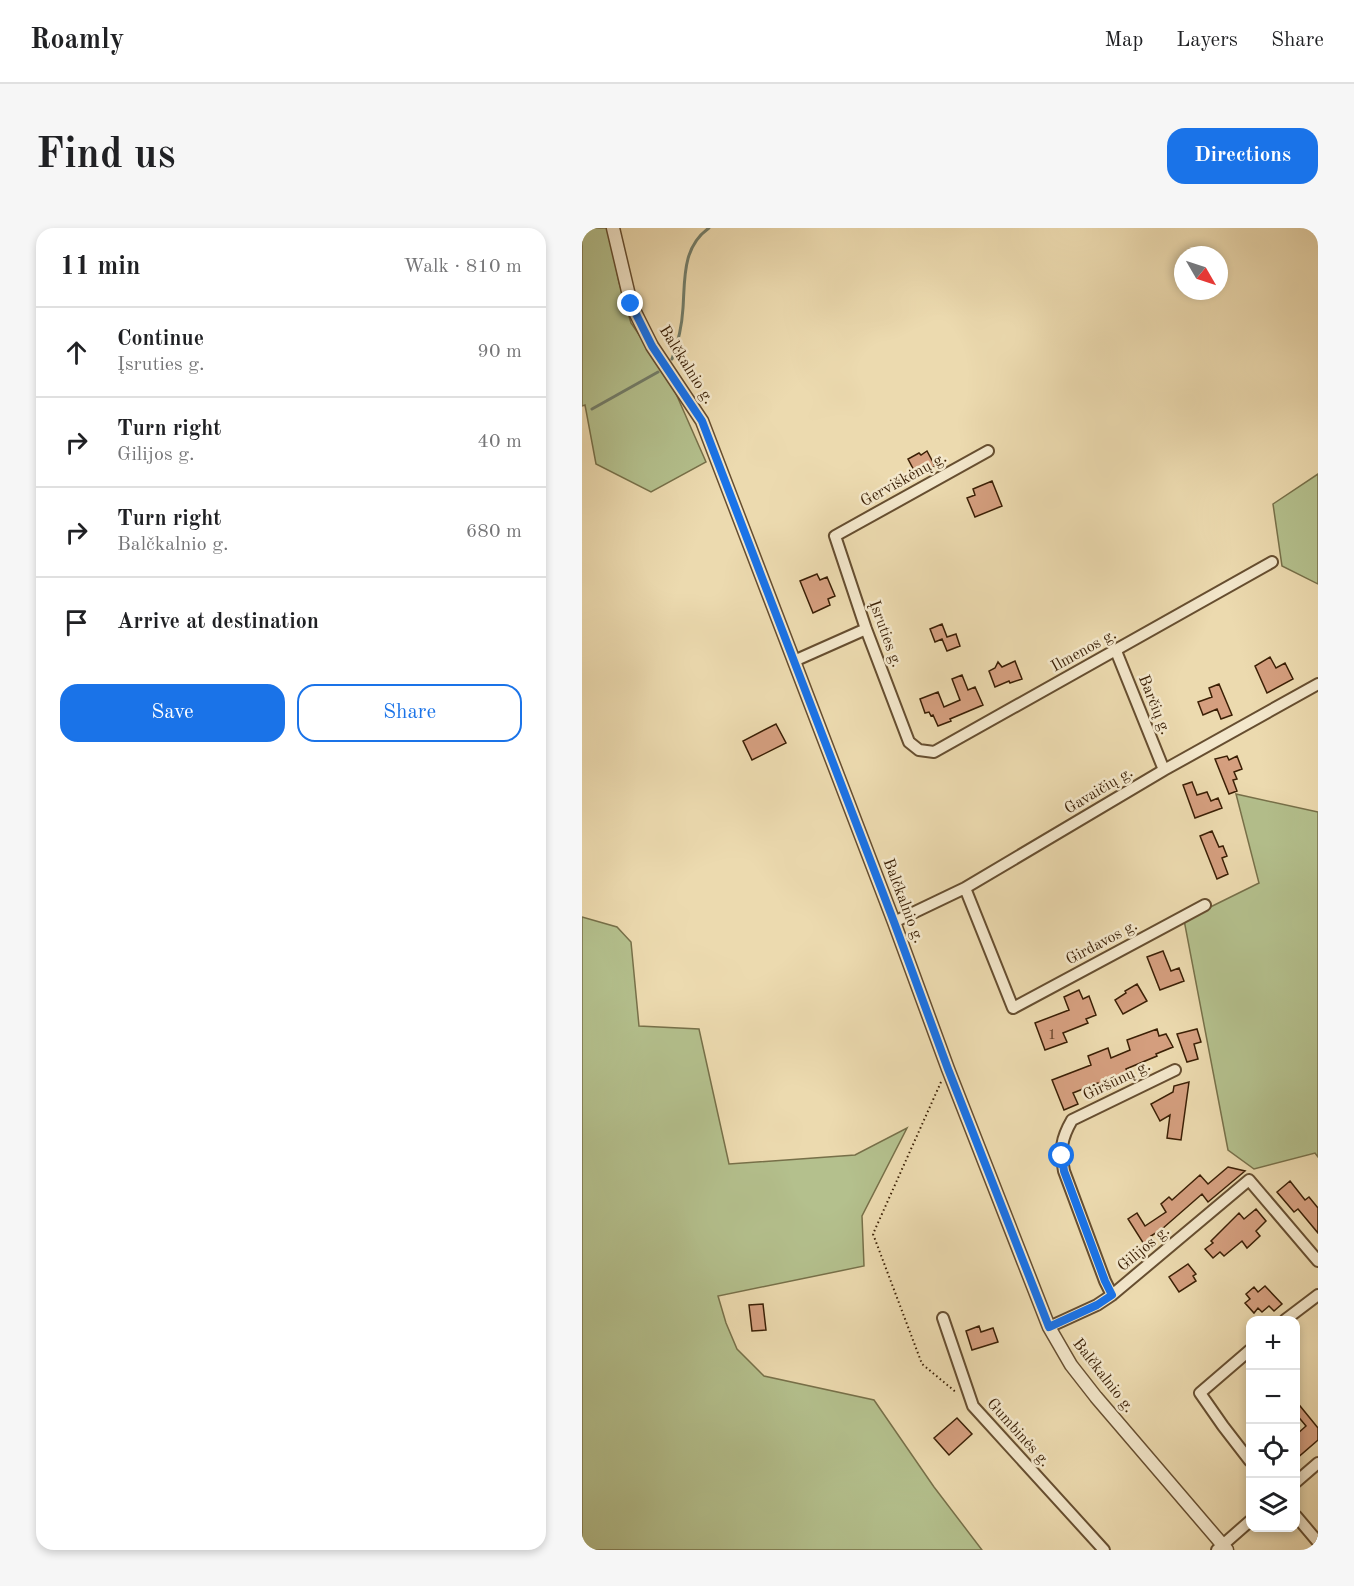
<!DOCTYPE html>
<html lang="en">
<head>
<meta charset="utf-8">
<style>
	body { margin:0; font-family:"Old Standard TT",serif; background:#f6f6f6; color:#202124 }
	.controls { position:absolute; right:18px; bottom:18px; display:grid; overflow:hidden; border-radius:12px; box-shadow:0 3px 9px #0003 }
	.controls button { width:54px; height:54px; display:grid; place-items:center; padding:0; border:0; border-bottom:2px solid #e0e0e0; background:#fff; color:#202124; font:30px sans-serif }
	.compass { position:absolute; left:592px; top:18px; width:54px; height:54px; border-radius:50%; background:#fff; box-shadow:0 3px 9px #0003; rotate:129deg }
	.stop { position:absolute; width:18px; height:18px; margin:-14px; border:4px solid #1a73e8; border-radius:50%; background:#fff }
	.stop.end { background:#1a73e8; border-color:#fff; box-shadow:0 2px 6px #0008 }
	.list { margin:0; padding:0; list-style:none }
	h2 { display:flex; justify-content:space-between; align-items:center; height:78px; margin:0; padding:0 24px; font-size:26px }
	h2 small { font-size:20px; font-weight:400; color:#757577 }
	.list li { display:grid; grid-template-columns:39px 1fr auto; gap:18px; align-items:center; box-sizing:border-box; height:90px; padding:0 24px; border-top:2px solid #e0e0e0 }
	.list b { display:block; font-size:22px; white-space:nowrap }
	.list p { margin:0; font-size:20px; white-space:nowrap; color:#757577 }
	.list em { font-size:20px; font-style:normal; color:#757577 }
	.actions { display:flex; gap:12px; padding:18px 24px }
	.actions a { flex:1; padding:14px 0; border:2px solid #1a73e8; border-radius:18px; text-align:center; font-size:21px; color:#1a73e8 }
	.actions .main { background:#1a73e8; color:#fff }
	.icon { flex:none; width:33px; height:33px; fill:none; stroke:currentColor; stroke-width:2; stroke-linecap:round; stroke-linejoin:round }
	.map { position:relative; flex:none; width:736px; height:1322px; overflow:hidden; border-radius:18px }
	header { display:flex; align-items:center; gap:36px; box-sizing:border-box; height:84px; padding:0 30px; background:#fff; border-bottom:2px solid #e0e0e0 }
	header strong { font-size:28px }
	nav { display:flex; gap:33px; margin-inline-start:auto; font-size:21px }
	.intro { display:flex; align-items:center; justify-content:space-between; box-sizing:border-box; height:144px; padding:0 36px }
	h1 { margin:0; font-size:42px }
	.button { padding:15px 27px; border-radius:18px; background:#1a73e8; color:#fff; font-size:21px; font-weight:700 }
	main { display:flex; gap:36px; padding:0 36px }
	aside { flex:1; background:#fff; border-radius:18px; box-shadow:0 3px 9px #0003 }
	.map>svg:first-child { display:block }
	.green { fill:#b4c08d; stroke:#777049; stroke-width:1.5 }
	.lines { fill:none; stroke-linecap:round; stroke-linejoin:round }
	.stream { stroke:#737d69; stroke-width:3 }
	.building { fill:#d59f7f; stroke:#3a1f05; stroke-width:1.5 }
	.minor-casing { stroke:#664e30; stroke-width:14 }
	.tertiary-casing { stroke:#664e30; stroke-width:15 }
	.path { stroke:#3a1f05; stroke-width:2; stroke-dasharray:1.5 3; stroke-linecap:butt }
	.minor { stroke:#f3e7cb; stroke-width:10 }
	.tertiary { stroke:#f3e7cb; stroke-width:12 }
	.route { stroke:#1a73e8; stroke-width:8 }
	.labels { text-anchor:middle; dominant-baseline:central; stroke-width:5; stroke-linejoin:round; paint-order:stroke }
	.number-label { font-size:14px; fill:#613f24 }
	.street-label { font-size:16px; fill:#3a1f05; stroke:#f3e7cb }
</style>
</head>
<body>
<header>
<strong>Roamly</strong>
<nav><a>Map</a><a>Layers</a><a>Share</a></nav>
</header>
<div class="intro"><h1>Find us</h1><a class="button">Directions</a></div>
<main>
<aside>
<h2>11 min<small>Walk · 810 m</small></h2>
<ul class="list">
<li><svg class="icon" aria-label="ahead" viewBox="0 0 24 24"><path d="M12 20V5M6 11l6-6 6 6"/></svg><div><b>Continue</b><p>Įsruties g.</p></div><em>90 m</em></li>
<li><svg class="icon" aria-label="right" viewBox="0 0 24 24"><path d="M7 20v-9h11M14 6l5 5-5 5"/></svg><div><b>Turn right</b><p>Gilijos g.</p></div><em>40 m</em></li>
<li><svg class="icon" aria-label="right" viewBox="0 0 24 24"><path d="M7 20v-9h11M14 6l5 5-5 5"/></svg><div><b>Turn right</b><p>Balčkalnio g.</p></div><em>680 m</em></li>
<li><svg class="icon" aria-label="arrive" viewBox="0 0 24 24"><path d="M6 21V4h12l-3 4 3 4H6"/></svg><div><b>Arrive at destination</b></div></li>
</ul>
<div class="actions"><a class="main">Save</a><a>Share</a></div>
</aside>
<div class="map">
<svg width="736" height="1322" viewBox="0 0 736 1322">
	<rect width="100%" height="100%" fill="#ecdaaf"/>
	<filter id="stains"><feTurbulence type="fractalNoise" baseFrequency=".00333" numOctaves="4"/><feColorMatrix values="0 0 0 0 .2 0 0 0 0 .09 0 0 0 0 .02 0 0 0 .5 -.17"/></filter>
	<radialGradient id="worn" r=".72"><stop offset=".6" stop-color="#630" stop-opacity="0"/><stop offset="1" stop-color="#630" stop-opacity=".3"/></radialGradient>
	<!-- green -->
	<path class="green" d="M 0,0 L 26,0 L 37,54 L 49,95 L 88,152 L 124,234 L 69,264 L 14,236 L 3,177 L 0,178 Z
		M 736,246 L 736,356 L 700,338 L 691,276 Z
		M 654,566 L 736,584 L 736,929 L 733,925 L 672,941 L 646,922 L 602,692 L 677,655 Z
		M 0,689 L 35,699 L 49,714 L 57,798 L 117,801 L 147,936 L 273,927 L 325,900 L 280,988 L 282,1038 L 136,1068 L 144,1095 L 155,1121 L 182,1148 L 292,1172 L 352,1259 L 400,1322 L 0,1322 Z"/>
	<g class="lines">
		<!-- stream -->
		<path class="stream" d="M 90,131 C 96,115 100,97 101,80 C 103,51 100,19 127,0
			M 10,181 L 76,144"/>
	</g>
	<!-- building -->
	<path class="building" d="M 345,223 L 353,238 L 335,248 L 326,231 L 337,225 L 339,227 Z
		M 410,253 L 420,278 L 393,289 L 385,270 L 393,267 L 391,261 Z
		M 235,346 L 238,352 L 245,349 L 253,368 L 246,371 L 248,377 L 231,385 L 218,353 Z
		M 360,396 L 365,409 L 374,406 L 378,418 L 365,423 L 360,411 L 353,414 L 348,401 Z
		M 688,429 L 694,440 L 703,435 L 711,451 L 685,465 L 673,438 Z
		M 433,433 L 440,451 L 428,455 L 427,453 L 413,459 L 407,443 L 413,440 L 416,434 L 420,439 Z
		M 380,447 L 386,462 L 393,459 L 401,477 L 368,491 L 369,493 L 356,498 L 351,487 L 349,488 L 347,484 L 343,485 L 338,471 L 356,464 L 362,479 L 378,472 L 370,451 Z
		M 637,456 L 650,487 L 639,491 L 635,481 L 621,487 L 616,474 L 630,469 L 627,460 Z
		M 194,496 L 204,515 L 170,532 L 161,513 Z
		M 645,528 L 647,532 L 655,528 L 660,541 L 652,544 L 655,551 L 651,552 L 655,563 L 647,566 L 633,531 Z
		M 610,554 L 615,567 L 625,564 L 629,573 L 636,570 L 640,580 L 613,590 L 601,557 Z
		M 630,603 L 637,619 L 641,618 L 645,628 L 640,630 L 646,646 L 635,651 L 618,608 Z
		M 581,723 L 589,743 L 597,740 L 602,753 L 578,762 L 565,729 Z
		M 555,756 L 565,773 L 541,786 L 533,772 L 544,765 L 543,763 Z
		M 497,762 L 501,771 L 507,768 L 514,787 L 504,791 L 506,795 L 481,805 L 485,814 L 463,822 L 453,795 L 487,782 L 482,769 Z
		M 575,801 L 577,808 L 584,806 L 591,819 L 574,826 L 575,828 L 544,841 L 546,846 L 534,850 L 536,854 L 521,860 L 520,856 L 517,857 L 516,855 L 491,865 L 496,876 L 482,882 L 470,852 L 509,837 L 506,828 L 526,820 L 529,830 L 548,822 L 545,812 Z
		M 615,801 L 619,814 L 612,816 L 616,831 L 605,834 L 595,806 Z
		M 607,854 L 599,912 L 585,910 L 588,887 L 578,893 L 569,876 L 591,864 L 592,858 Z
		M 646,939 L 663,943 L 626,974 L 620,966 L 580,1001 L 569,1008 L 574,1015 L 565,1021 L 546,991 L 555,985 L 563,998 L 584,984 L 579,976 L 587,969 L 590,972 L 618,947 L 626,956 Z
		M 708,953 L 723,972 L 727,969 L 736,980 L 736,1005 L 716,981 L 712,984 L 695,964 Z
		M 674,981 L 684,993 L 674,1003 L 678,1008 L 665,1020 L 660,1013 L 642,1028 L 638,1024 L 631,1030 L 623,1021 L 631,1015 L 629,1013 L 657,985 L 662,991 Z
		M 606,1036 L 614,1046 L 611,1048 L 614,1053 L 597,1064 L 587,1049 Z
		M 683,1058 L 700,1076 L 692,1083 L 687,1078 L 680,1084 L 676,1080 L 672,1085 L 663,1075 L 668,1071 L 664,1066 L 672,1059 L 676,1064 Z
		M 181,1076 L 184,1102 L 170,1103 L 167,1077 Z
		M 397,1098 L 399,1104 L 411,1100 L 416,1114 L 390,1122 L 384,1103 Z
		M 714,1173 L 736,1200 L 736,1212 L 714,1231 L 714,1207 L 724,1198 L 714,1186 Z
		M 375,1190 L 390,1206 L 367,1227 L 352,1210 Z"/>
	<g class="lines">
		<defs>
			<path id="minor" d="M 406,223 L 253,308 L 284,401 L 327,514 L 337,522 L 352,524 L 690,334
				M 534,423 L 582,542
				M 212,433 L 284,401
				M 383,660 L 431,780 L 623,677
				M 312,694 L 383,660 L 582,542 L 736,456
				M 530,1067 L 523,1053 L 482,943 C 478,921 479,911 490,892 L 593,842
				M 361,1090 L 391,1178 L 522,1322
				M 703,1092 L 736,1067
				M 467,1099 L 515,1077 L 530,1067 L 667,952 L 736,1033
				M 668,1122 L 618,1165 L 641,1198 L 668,1233
				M 714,1254 L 736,1235
				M 714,1288 L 736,1314
				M 635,1322 L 668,1293"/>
			<path id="tertiary" d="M 31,0 L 49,76 L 70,118 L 120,193 L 312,694 L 366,841 L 467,1099 L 489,1137 L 514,1169 L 645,1322"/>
		</defs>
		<!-- minor casing -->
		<use href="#minor" class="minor-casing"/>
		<!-- tertiary casing -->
		<use href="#tertiary" class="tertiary-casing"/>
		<!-- path -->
		<path class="path" d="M 359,854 L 291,1006 L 340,1136 L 375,1165"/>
		<!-- minor -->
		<use href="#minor" class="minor"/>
		<!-- tertiary -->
		<use href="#tertiary" class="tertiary"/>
	</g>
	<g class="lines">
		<!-- route -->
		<path class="route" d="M 49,76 L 70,118 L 120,193 L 312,694 L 366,841 L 467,1099 L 515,1077 L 530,1067 L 523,1053 L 482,943 L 480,928"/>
	</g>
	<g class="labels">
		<!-- number labels -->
		<g class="number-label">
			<text x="470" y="807">1</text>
		</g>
		<!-- street labels -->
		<g class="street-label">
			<text transform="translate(104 137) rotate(58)">Balčkalnio g.</text>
			<text transform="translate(322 252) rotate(-29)">Gerviškėnų g.</text>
			<text transform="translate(303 406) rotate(70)">Įsruties g.</text>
			<text transform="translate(502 423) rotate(-29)">Ilmenos g.</text>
			<text transform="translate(572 477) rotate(68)">Barčių g.</text>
			<text transform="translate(517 563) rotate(-31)">Gavaičių g.</text>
			<text transform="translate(321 673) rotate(69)">Balčkalnio g.</text>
			<text transform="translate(520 715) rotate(-28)">Girdavos g.</text>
			<text transform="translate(535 853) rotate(-26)">Giršūnų g.</text>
			<text transform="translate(562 1021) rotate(-40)">Gilijos g.</text>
			<text transform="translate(521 1148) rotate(52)">Balčkalnio g.</text>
			<text transform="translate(436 1205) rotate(48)">Gumbinės g.</text>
		</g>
	</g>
	<rect width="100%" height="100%" filter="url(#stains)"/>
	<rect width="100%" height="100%" fill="url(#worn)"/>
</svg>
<div class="controls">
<button>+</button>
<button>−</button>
<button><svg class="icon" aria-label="locate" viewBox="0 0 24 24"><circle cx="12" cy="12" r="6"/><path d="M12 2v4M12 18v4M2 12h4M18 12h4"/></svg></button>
<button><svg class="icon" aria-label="layers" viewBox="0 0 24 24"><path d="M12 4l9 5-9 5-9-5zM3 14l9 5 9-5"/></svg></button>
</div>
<svg class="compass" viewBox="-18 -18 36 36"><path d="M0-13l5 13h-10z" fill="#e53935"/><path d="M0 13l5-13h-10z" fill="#757577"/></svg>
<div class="stop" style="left:480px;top:928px"></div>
<div class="stop end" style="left:49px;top:76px"></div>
</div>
</main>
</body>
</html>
